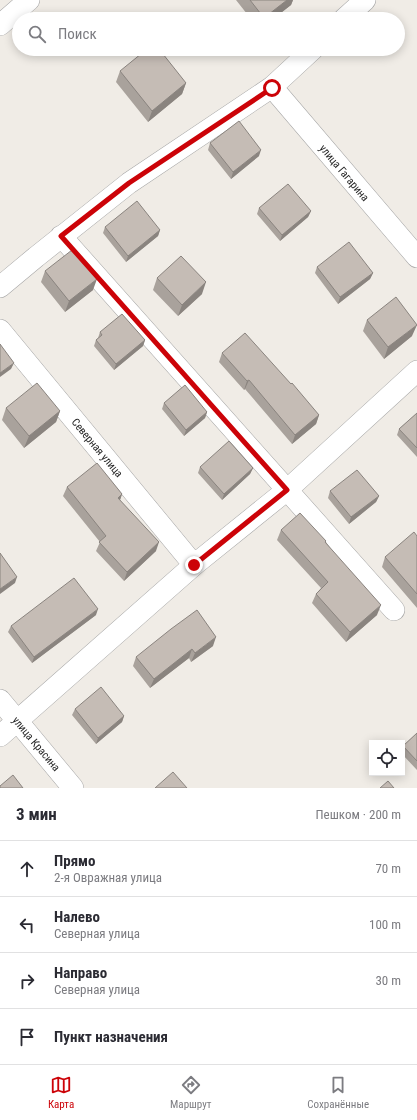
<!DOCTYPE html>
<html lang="ru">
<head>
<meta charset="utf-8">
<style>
	body { margin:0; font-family:"Roboto Condensed",sans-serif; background:#f7f7f7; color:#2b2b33 }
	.controls { position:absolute; right:12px; bottom:12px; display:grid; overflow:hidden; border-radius:0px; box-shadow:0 2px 10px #0003 }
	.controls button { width:36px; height:36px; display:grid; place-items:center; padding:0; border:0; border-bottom:1px solid #e1e1e2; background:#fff; color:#2b2b33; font:20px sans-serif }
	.stop { position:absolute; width:12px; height:12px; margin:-9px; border:3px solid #cc0308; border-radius:50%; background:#fff }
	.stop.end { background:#cc0308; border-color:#fff; box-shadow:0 1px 4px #0008 }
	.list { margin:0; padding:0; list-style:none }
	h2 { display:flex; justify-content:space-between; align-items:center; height:52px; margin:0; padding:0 16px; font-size:17px }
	h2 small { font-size:13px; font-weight:400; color:#7c7c81 }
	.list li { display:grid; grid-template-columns:26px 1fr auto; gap:12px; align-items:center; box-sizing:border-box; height:56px; padding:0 16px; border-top:1px solid #e1e1e2 }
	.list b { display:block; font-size:15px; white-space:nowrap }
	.list p { margin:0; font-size:13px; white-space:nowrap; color:#7c7c81 }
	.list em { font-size:13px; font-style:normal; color:#7c7c81 }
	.icon { flex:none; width:22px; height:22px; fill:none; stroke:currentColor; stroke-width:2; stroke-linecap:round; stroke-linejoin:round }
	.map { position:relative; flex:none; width:417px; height:788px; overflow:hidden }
	.search { position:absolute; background:#fff; box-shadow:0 2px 10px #0003; left:12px; right:12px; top:12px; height:44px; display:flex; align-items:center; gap:10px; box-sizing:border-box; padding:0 14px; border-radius:22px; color:#7c7c81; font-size:15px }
	.sheet { height:276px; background:#fff }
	nav { display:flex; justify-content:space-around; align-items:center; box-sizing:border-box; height:56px; border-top:1px solid #e1e1e2; background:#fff; font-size:11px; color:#7c7c81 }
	nav a { display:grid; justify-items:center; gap:2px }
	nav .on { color:#cc0308 }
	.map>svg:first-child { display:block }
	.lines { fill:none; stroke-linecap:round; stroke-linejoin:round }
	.street-casing { stroke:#a6a6a6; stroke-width:22 }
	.street { stroke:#fff; stroke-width:21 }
	.wall { fill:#a9a29c }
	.shaded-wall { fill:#8a847f }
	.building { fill:#c5bcb5; stroke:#8a847f }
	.route { stroke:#cc0308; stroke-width:5 }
	.labels { text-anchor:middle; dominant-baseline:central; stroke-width:4; stroke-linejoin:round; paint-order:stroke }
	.street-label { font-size:11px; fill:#1f1f1f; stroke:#fff }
</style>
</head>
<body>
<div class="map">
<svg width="417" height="788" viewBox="0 0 417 788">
	<rect width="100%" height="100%" fill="#f0ece6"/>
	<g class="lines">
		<defs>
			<path id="street" d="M 344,19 L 365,0
				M 0,25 L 29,0
				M 272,87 L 417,257
				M 61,236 L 394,610
				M 0,287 L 36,257 L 129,183 L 272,87 L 313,49
				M 0,330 L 194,565
				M 0,700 L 73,788
				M 0,736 L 194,565 L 287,490 L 417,371"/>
		</defs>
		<!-- street casing -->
		<use href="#street" class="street-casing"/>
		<!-- street -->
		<use href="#street" class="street"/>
	</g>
	<!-- wall -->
	<path class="wall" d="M 236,0 L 293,0 L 291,5 L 273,19 L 251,19 Z
		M 120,71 L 186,83 L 182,94 L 148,122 L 116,82 Z
		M 210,143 L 259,156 L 231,179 L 208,150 Z
		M 259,208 L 311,211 L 308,217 L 280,241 L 257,214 Z
		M 105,227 L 160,230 L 158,236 L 126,262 L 103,233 Z
		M 317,267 L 373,273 L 370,279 L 338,304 L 315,273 Z
		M 45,271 L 93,290 L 65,312 L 41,282 Z
		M 157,278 L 202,294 L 178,316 L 153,290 Z
		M 367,320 L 412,336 L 384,359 L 363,331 Z
		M 100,332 L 145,340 L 143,346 L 114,370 L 94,346 L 96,340 L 98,338 Z
		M 222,353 L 319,415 L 316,424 L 292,444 L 245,389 L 244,390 L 219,362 Z
		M 164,403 L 207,412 L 205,418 L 184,436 L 162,409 Z
		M 6,408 L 60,411 L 56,422 L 24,448 L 2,420 Z
		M 417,413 L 417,457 L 397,435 L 399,429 Z
		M 200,467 L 253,468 L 250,474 L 222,500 L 198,473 Z
		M 67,487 L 122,494 L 120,500 L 156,551 L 124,581 L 96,551 L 100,542 L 63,496 Z
		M 330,491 L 379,496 L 376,502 L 349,524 L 328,498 Z
		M 281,530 L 326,541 L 326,542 L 377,615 L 346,642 L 312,603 L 316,594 L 321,588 L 277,540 Z
		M 417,536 L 417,608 L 382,567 L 385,557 Z
		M 96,615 L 32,663 L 8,632 L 11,626 Z
		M 213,646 L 191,662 L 189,658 L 150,688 L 133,666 L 136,657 Z
		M 75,709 L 124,716 L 122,722 L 96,744 L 72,715 Z
		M 417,733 L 417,770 L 402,754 L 402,749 L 403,746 Z"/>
	<!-- shaded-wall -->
	<path class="shaded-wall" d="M 287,0 L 293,0 L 291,5 L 273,19 L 263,19 L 264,18 Z
		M 186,83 L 182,94 L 148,122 L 152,111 Z
		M 261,150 L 259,156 L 231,179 L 233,172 Z
		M 311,211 L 308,217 L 280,241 L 282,235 Z
		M 160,230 L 158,236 L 126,262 L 128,256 Z
		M 373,273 L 370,279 L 338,304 L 340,297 Z
		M 97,279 L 93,290 L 65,312 L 69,301 Z
		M 206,282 L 202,294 L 178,316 L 182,305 Z
		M 417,325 L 412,336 L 384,359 L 388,347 Z
		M 145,340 L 143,346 L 114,370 L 116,364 Z
		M 14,363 L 11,369 L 0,377 L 0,373 Z
		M 249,380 L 245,389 L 244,390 L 247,381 Z
		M 60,411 L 56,422 L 24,448 L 29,436 Z
		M 207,412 L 205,418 L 184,436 L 186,430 Z
		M 319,415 L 316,424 L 292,444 L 295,435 Z
		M 253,468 L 250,474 L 222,500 L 224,494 Z
		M 122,494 L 119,503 L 118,498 Z
		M 379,496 L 376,502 L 349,524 L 351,517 Z
		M 159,542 L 156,551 L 124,581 L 127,572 Z
		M 17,577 L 15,583 L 0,594 L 0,589 Z
		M 381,605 L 377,615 L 346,642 L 350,632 Z
		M 98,609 L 96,615 L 32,663 L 34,657 Z
		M 216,637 L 213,646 L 191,662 L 195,653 Z
		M 192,649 L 189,658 L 150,688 L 154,679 Z
		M 124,716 L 122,722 L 96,744 L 98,738 Z"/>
	<!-- building -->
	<path class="building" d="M 250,0 L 287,0 L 264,18 Z
		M 147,49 L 159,49 L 186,83 L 152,111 L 120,71 Z
		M 239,121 L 261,150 L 233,172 L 210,143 Z
		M 288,184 L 311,211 L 282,235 L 259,208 Z
		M 137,201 L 160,230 L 128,256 L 105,227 Z
		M 349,242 L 373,273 L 340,297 L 317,267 Z
		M 72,250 L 97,279 L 69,301 L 45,271 Z
		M 181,256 L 206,282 L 182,305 L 157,278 Z
		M 396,297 L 417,325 L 388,347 L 367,320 Z
		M 122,314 L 145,340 L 116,364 L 96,340 L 102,335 L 100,332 Z
		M 245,333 L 291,384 L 292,383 L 319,415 L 295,435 L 249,380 L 247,381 L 222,353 Z
		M 0,344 L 14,363 L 0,373 Z
		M 37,383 L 60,411 L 29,436 L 6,408 Z
		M 185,385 L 207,412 L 186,430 L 164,403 Z
		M 417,413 L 417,448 L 399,429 Z
		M 229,441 L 253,468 L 224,494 L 200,467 Z
		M 97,463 L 122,494 L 118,498 L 159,542 L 127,572 L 99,542 L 106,536 L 67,487 Z
		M 357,470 L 379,496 L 351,517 L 330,491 Z
		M 300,513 L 326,541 L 325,542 L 381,605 L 350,632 L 316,594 L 328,582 L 281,530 Z
		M 414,532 L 417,536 L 417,594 L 385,557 Z
		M 0,553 L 17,577 L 0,589 Z
		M 74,578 L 98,609 L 34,657 L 11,626 Z
		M 197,610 L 216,637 L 195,653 L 192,649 L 154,679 L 136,657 L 171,629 Z
		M 101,687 L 124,716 L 98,738 L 75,709 Z
		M 417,733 L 417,761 L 403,746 Z
		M 173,772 L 187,788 L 155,788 Z
		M 13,775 L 23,788 L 0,788 L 0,786 Z
		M 388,781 L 394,788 L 380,788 Z"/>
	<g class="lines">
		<!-- route -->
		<path class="route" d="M 194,565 L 287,490 L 61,236 L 129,183 L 272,88"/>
	</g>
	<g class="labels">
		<!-- street labels -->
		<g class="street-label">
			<text transform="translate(344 173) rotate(50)">улица Гагарина</text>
			<text transform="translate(97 448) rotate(50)">Северная улица</text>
			<text transform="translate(36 744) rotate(50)">улица Красина</text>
		</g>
	</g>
</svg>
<div class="controls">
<button><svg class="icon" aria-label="locate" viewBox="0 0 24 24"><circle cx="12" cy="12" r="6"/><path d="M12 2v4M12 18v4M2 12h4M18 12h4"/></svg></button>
</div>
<div class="stop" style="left:272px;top:88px"></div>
<div class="stop end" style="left:194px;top:565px"></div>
<div class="search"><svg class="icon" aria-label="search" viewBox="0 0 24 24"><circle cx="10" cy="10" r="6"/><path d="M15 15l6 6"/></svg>Поиск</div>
</div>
<section class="sheet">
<h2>3 мин<small>Пешком · 200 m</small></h2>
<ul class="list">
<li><svg class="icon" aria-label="ahead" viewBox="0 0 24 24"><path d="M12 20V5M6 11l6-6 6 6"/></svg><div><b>Прямо</b><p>2-я Овражная улица</p></div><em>70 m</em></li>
<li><svg class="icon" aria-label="left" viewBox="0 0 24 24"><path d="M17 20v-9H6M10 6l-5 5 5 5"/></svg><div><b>Налево</b><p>Северная улица</p></div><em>100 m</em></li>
<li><svg class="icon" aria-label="right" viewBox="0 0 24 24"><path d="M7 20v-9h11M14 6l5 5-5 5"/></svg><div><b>Направо</b><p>Северная улица</p></div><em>30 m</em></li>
<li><svg class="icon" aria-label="arrive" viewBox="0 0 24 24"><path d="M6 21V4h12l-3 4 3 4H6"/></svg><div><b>Пункт назначения</b></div></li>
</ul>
</section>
<nav>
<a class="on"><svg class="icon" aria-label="map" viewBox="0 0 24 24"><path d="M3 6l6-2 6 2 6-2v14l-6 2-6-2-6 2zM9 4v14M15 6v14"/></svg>Карта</a>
<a><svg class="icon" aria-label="directions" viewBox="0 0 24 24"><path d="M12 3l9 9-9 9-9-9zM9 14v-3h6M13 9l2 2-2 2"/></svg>Маршрут</a>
<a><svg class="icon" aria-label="saved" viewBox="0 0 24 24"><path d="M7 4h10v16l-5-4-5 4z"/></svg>Сохранённые</a>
</nav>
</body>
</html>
